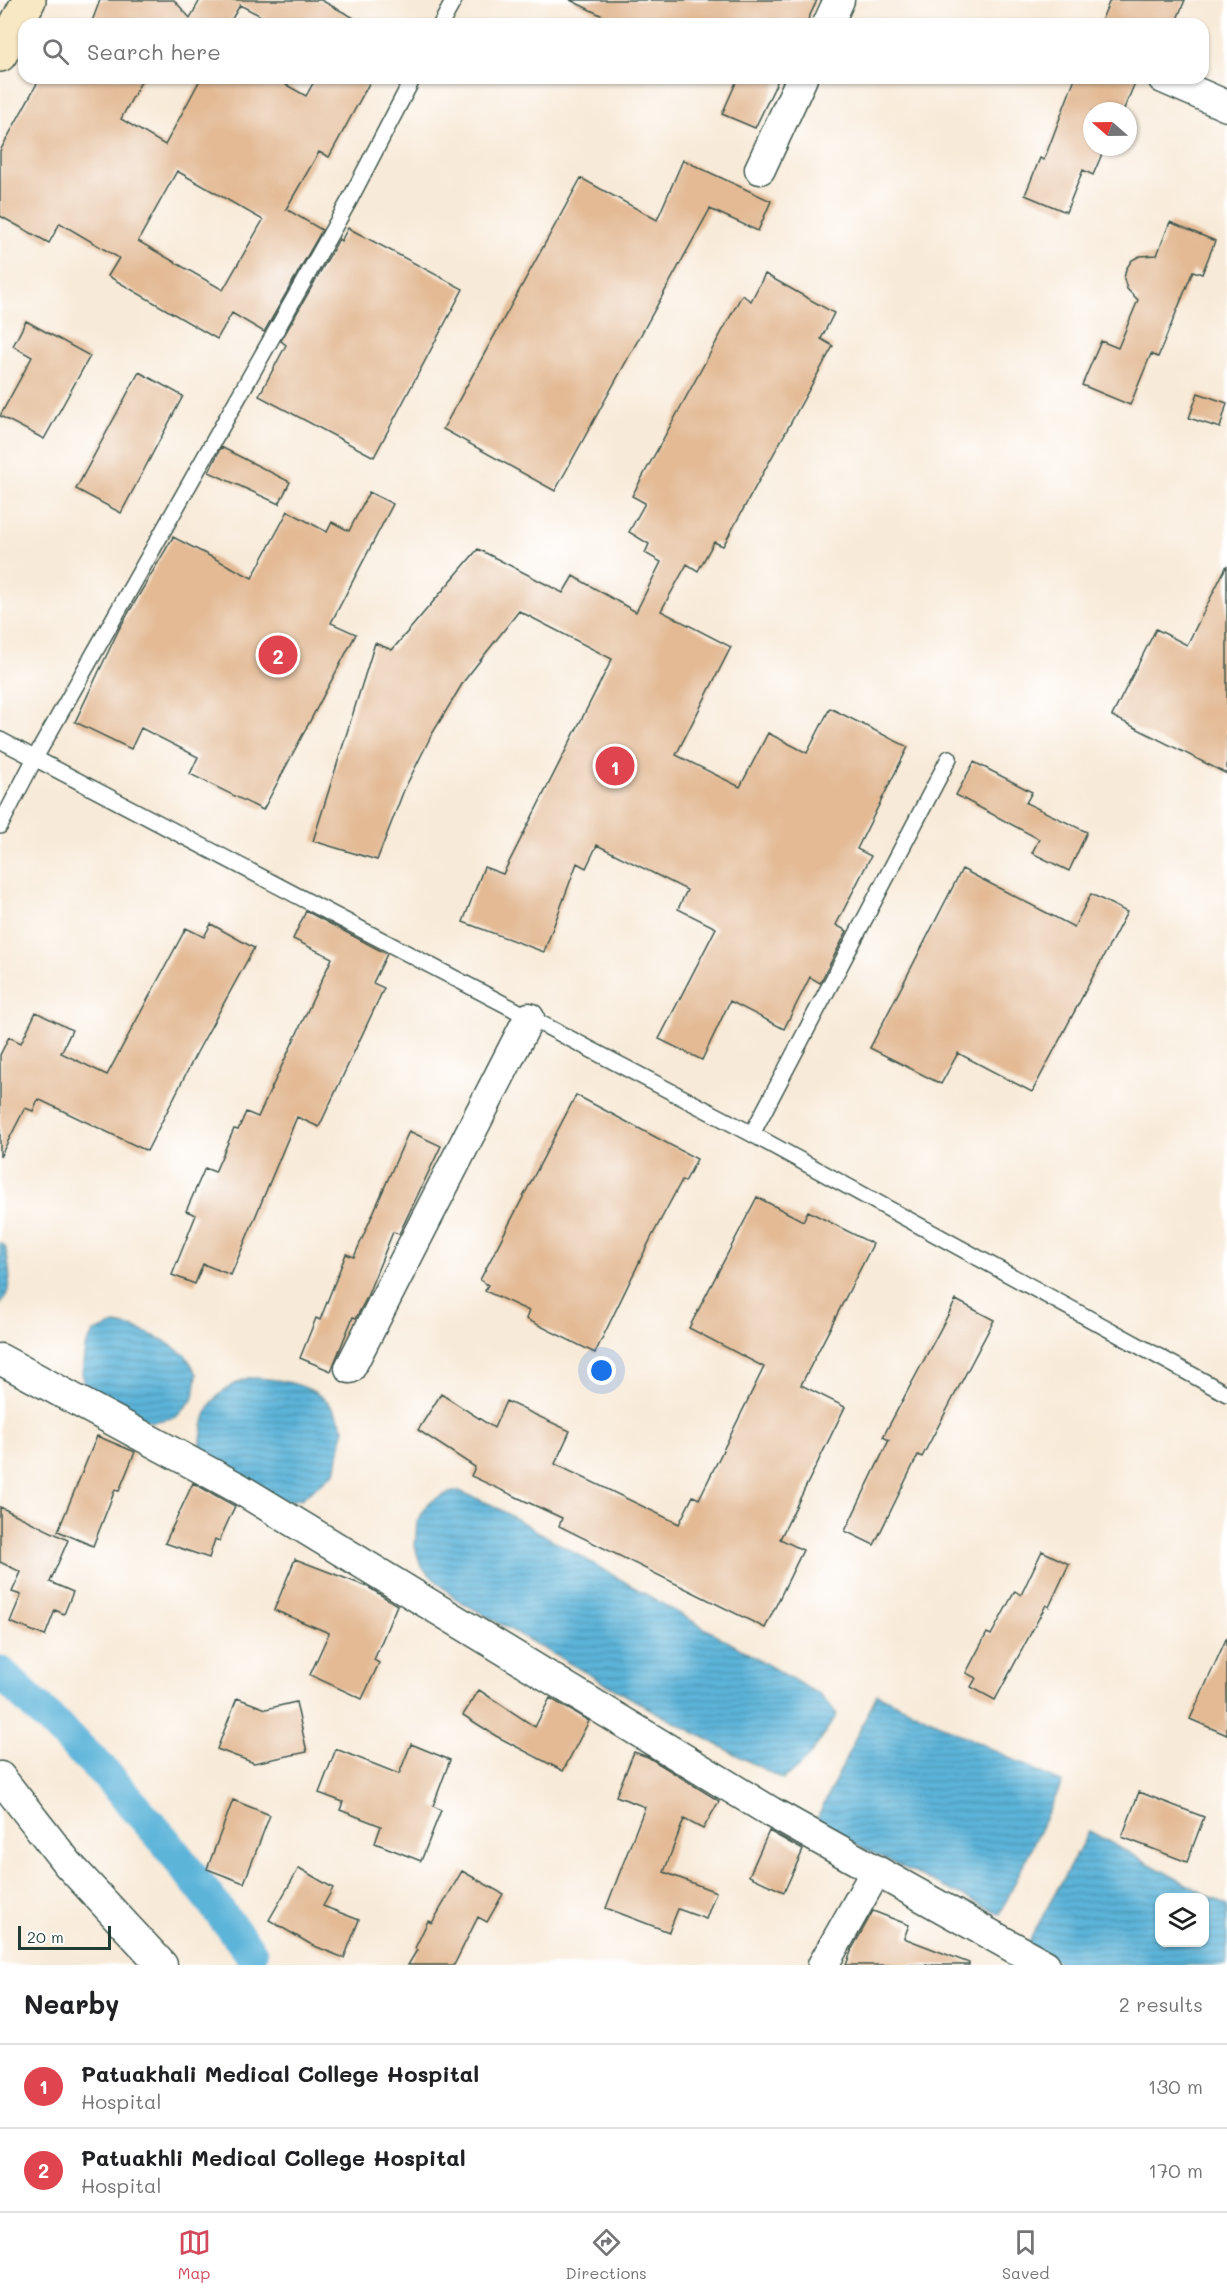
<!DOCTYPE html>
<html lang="en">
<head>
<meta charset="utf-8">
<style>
	body { margin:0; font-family:Mali,sans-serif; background:#f6f6f6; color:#202124 }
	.controls { position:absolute; right:18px; bottom:18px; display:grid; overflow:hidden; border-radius:12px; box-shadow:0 2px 4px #0004 }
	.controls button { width:54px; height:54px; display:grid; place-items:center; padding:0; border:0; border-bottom:2px solid #e0e0e0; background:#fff; color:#202124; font:30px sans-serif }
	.compass { position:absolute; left:1083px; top:102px; width:54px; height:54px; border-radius:50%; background:#fff; box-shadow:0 2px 4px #0004; rotate:290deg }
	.scale { position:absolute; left:18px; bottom:15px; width:93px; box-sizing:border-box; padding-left:6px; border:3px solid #1f3d34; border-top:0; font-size:16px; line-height:21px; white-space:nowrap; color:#1f3d34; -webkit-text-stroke:4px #fff; paint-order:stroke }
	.you { position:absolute; left:602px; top:1371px; width:21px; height:21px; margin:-15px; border:4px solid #fff; border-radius:50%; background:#1a73e8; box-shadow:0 0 0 9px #1a73e833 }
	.badge { display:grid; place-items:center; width:39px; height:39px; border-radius:50%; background:#d1495b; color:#fff; font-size:20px; font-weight:700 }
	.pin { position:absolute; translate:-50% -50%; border:3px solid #fff; box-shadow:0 2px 6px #0006 }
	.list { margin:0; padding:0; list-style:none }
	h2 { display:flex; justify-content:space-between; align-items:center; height:78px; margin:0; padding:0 24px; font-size:26px }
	h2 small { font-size:20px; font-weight:400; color:#757577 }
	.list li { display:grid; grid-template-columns:39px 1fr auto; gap:18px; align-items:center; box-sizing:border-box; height:84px; padding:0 24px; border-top:2px solid #e0e0e0 }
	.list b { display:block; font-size:22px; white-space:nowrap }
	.list p { margin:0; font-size:20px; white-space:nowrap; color:#757577 }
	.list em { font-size:20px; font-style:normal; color:#757577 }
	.icon { flex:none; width:33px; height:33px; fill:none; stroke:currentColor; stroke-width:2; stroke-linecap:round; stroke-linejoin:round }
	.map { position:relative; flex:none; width:1227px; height:1965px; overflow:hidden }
	.search { position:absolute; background:#fff; box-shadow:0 2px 4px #0004; left:18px; right:18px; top:18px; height:66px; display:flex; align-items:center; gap:15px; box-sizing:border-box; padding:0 21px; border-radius:18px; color:#757577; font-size:22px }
	.sheet { height:246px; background:#fff }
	nav { display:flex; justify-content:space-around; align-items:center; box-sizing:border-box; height:84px; border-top:2px solid #e0e0e0; background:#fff; font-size:16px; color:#757577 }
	nav a { display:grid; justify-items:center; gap:3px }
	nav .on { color:#d1495b }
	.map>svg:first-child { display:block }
	.water { fill:url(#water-rules); stroke:#3e7886; stroke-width:1.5; fill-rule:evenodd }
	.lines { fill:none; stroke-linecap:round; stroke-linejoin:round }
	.canal { stroke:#5cb4d9; stroke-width:33 }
	.building { fill:#e3ba94; fill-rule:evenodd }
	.lane-casing { stroke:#40574d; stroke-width:18 }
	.street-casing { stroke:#40574d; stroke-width:33 }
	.secondary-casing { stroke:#40574d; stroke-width:36 }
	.lane { stroke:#fff; stroke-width:15 }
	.street { stroke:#fff; stroke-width:30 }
	.secondary { stroke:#f8e8c3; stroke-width:33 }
</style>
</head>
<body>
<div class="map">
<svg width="1227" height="1965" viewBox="0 0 1227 1965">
	<defs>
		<pattern id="water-rules" width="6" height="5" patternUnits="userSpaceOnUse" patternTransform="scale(1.5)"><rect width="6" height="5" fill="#5cb4d9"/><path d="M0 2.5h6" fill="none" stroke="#4b94b1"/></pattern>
	</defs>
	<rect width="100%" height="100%" fill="#fff"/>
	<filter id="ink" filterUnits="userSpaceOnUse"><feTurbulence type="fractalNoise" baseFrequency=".0167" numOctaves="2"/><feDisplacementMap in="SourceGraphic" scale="12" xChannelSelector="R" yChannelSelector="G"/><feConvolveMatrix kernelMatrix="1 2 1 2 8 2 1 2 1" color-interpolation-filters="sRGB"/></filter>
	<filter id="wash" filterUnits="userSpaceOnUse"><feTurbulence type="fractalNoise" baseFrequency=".008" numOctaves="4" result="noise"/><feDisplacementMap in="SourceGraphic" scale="24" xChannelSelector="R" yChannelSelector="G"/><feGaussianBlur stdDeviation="1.35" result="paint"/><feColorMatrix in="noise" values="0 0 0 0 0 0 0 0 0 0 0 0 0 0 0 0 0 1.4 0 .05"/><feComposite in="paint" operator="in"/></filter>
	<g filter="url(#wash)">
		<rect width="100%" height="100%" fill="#f8ead8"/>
		<!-- water -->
		<path class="water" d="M 0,1242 L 5,1246 C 9,1266 15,1288 0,1305 Z
			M 115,1324 L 135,1328 L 163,1340 L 186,1356 L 197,1374 L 194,1398 L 176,1417 L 152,1422 L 93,1401 L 84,1387 L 82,1373 L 85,1347 L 94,1332 Z
			M 248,1378 C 274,1378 310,1383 328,1403 C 335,1410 339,1420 344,1428 L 335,1472 L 301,1499 L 280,1502 L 200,1453 C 203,1412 208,1394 248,1378 Z
			M 459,1491 L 492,1505 L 820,1695 L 837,1714 C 823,1737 806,1766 782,1779 L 652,1710 L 453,1597 L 421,1566 L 415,1546 L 417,1522 L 429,1502 L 448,1493 Z
			M 877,1694 L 1062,1783 L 1000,1914 L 814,1825 Z
			M 1089,1831 L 1227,1906 L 1227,1961 L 1225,1965 L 1064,1965 L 1027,1945 ZM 1160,1898 L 1204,1898 L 1204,1942 L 1160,1942 Z"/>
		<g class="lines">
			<!-- canal -->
			<path class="canal" d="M 0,1672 L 103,1771 L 165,1841 L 251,1953"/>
		</g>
		<g id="blocks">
			<!-- building -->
			<path class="building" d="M 100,0 L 174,0 L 190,18 L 200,0 L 321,0 L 365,24 L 276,24 L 240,5 L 229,24 L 91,24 Z
				M 570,0 L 817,0 L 806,24 L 619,24 Z
				M 1110,0 L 1185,0 L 1175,24 L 1100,24 Z
				M 40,78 L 143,78 L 121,119 L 165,145 L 201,78 L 274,78 L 306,96 L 316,78 L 372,78 L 329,157 L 319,152 L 286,209 L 322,230 L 264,332 L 232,313 L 217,339 L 108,276 L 119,258 L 60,223 L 49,243 L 0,216 L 0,151 ZM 177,171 L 263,220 L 223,290 L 138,241 Z
				M 738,78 L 779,78 L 755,128 L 722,114 Z
				M 1075,78 L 1137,78 L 1123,111 L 1092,111 L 1092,147 L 1105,147 L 1093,175 L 1083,170 L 1066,212 L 1025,195 L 1040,158 L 1044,160 Z
				M 683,160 L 771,201 L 758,231 L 710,209 L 555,491 L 443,429 L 581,178 L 657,220 Z
				M 1170,222 L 1215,241 L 1202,274 L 1193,271 L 1158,357 L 1151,354 L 1130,405 L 1082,385 L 1101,341 L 1118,348 L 1138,300 L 1127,289 L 1124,279 L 1126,269 L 1132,260 L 1140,256 L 1157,255 Z
				M 348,228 L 463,289 L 374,457 L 259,396 L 286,345 L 281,341 L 339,239 L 341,241 Z
				M 765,274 L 834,313 L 821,339 L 833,346 L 723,546 L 714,542 L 698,571 L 687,564 L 661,611 L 731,647 L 676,755 L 740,787 L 768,733 L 807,753 L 830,708 L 908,747 L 857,849 L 871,856 L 836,925 L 847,931 L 820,983 L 810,977 L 784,1029 L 730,1001 L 702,1060 L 659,1039 L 716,928 L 678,909 L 687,890 L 597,845 L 586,868 L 577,863 L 544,952 L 463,922 L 484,867 L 503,874 L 612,659 L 519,611 L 464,681 L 432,734 L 404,790 L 377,860 L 313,841 L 375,643 L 392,650 L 478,549 L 563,593 L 573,576 L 636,612 L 661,562 L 645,553 L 649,544 L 629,532 L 645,503 L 632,496 L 742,295 L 751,301 Z
				M 26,321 L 90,356 L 44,439 L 0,416 L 32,357 L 13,346 Z
				M 139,372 L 183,396 L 121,513 L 76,489 Z
				M 1198,393 L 1227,403 L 1220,428 L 1189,418 Z
				M 221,447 L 290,482 L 279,504 L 209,472 Z
				M 369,492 L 393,504 L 331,623 L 356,634 L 263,810 L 190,774 L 198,757 L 141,728 L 131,749 L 75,722 L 119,629 L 173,537 L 252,578 L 288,511 L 327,532 L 332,522 L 349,531 Z
				M 1227,565 L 1227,774 L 1112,716 L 1156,629 L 1187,645 Z
				M 974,762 L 1032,792 L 1026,803 L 1087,832 L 1069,871 L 1032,853 L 1039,839 L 956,795 Z
				M 962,869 L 1074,927 L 1091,894 L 1127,912 L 1032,1092 L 958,1053 L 941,1084 L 870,1048 Z
				M 306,911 L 387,954 L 373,983 L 384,988 L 319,1127 L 297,1117 L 231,1275 L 203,1264 L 195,1284 L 172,1275 L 196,1215 L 186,1211 L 205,1168 L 215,1172 L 234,1129 L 238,1130 L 246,1112 L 258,1117 L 332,958 L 293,939 Z
				M 211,924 L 254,948 L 195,1056 L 147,1151 L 38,1099 L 33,1111 L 25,1108 L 0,1157 L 0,1055 L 9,1037 L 21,1043 L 36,1012 L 72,1030 L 61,1053 L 107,1075 L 186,928 L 204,937 Z
				M 576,1095 L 697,1159 L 685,1182 L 682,1180 L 651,1238 L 595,1353 L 526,1319 L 529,1311 L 485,1291 L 488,1285 L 480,1280 Z
				M 409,1131 L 441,1146 L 399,1234 L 393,1232 L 366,1299 L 356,1318 L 353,1317 L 331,1371 L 300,1358 L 316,1318 L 320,1320 L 346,1254 L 354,1257 Z
				M 757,1197 L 803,1221 L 808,1211 L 873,1244 L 801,1385 L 845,1407 L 780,1539 L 803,1550 L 765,1628 L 559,1526 L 562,1518 L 471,1476 L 475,1467 L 418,1430 L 441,1394 L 494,1428 L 506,1401 L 570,1431 L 555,1464 L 679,1524 L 693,1496 L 699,1499 L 764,1367 L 689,1328 Z
				M 956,1300 L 994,1320 L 922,1457 L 918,1455 L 874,1545 L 845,1531 L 889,1440 L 883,1437 Z
				M 97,1436 L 135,1452 L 119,1491 L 115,1490 L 93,1546 L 58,1531 Z
				M 193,1483 L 235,1506 L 219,1541 L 215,1539 L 209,1558 L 165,1543 Z
				M 0,1507 L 68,1540 L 50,1582 L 73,1592 L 64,1614 L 55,1610 L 45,1636 L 10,1622 L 21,1595 L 12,1592 L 21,1572 L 0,1562 Z
				M 1042,1551 L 1069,1564 L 1049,1607 L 1046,1605 L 995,1700 L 971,1687 L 976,1678 L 966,1673 L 987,1633 L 991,1635 L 1015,1591 L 1021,1595 Z
				M 295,1559 L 368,1587 L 397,1605 L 374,1660 L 379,1663 L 362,1699 L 310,1675 L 329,1633 L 274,1610 Z
				M 1227,1637 L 1227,1735 L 1190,1719 Z
				M 479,1690 L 535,1727 L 550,1698 L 589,1721 L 563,1771 L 496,1736 L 463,1715 Z
				M 237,1698 L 266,1709 L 296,1702 L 307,1752 L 254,1763 L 217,1749 Z
				M 411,1744 L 450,1760 L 433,1806 L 441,1810 L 421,1861 L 375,1843 L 381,1826 L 340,1810 L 343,1802 L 319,1793 L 336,1749 L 399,1774 Z
				M 634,1752 L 648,1757 L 719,1801 L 703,1829 L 684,1819 L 664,1872 L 716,1892 L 706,1919 L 678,1909 L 669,1932 L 606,1908 L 645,1807 L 616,1796 Z
				M 1139,1792 L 1204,1817 L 1187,1862 L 1122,1837 Z
				M 233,1800 L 270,1815 L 244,1883 L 207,1869 Z
				M 769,1831 L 803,1850 L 784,1892 L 749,1876 Z
				M 299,1868 L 333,1888 L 323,1906 L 359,1920 L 344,1958 L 312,1945 L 269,1920 Z
				M 462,1871 L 503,1894 L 487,1922 L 478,1917 L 454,1965 L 408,1965 L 417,1950 L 415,1948 L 428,1921 L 432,1923 Z
				M 873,1911 L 909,1925 L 904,1938 L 969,1963 L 969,1965 L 846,1965 L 852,1949 Z"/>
		</g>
	</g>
	<g filter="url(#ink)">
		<use href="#blocks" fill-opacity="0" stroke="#40574d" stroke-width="1.5"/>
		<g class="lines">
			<defs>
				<path id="lane" d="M 441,24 L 454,0
					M 0,740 L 752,1134 L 1227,1394
					M 0,826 L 35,758 L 349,201 L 413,78
					M 752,1134 L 949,758"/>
				<path id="street" d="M 828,24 L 839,0
					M 1163,78 L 1227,106
					M 760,169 L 802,78
					M 0,1359 L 240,1489 L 771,1812 L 1045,1965
					M 350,1368 L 529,1018
					M 0,1777 L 68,1864 L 162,1965
					M 823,1965 L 876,1871"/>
				<path id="secondary" d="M 0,55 L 29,0"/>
			</defs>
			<!-- lane casing -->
			<use href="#lane" class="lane-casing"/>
			<!-- street casing -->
			<use href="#street" class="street-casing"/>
			<!-- secondary casing -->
			<use href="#secondary" class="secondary-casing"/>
			<!-- lane -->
			<use href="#lane" class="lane"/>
			<!-- street -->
			<use href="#street" class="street"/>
			<!-- secondary -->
			<use href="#secondary" class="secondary"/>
		</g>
	</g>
</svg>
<div class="controls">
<button><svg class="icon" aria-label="layers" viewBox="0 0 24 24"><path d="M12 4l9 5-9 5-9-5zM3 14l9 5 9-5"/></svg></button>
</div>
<svg class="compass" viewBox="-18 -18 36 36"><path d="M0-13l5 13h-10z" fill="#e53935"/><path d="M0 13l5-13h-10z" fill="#757577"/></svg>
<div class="scale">20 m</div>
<div class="you"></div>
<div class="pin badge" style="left:615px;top:766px;background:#e0444e">1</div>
<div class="pin badge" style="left:278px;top:655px;background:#e0444e">2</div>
<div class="search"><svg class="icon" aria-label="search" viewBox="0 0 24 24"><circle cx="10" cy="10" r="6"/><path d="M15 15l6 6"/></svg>Search here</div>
</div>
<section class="sheet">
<h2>Nearby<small>2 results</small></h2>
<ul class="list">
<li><span class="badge" style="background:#e0444e">1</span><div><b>Patuakhali Medical College Hospital</b><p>Hospital</p></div><em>130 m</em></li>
<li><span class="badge" style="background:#e0444e">2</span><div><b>Patuakhli Medical College Hospital</b><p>Hospital</p></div><em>170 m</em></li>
</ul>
</section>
<nav>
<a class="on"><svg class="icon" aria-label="map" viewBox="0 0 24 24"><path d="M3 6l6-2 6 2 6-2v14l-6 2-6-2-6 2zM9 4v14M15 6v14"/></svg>Map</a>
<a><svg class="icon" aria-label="directions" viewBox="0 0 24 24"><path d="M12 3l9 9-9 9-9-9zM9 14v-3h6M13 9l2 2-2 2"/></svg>Directions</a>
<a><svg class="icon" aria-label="saved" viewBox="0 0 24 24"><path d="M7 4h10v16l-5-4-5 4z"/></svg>Saved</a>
</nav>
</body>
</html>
